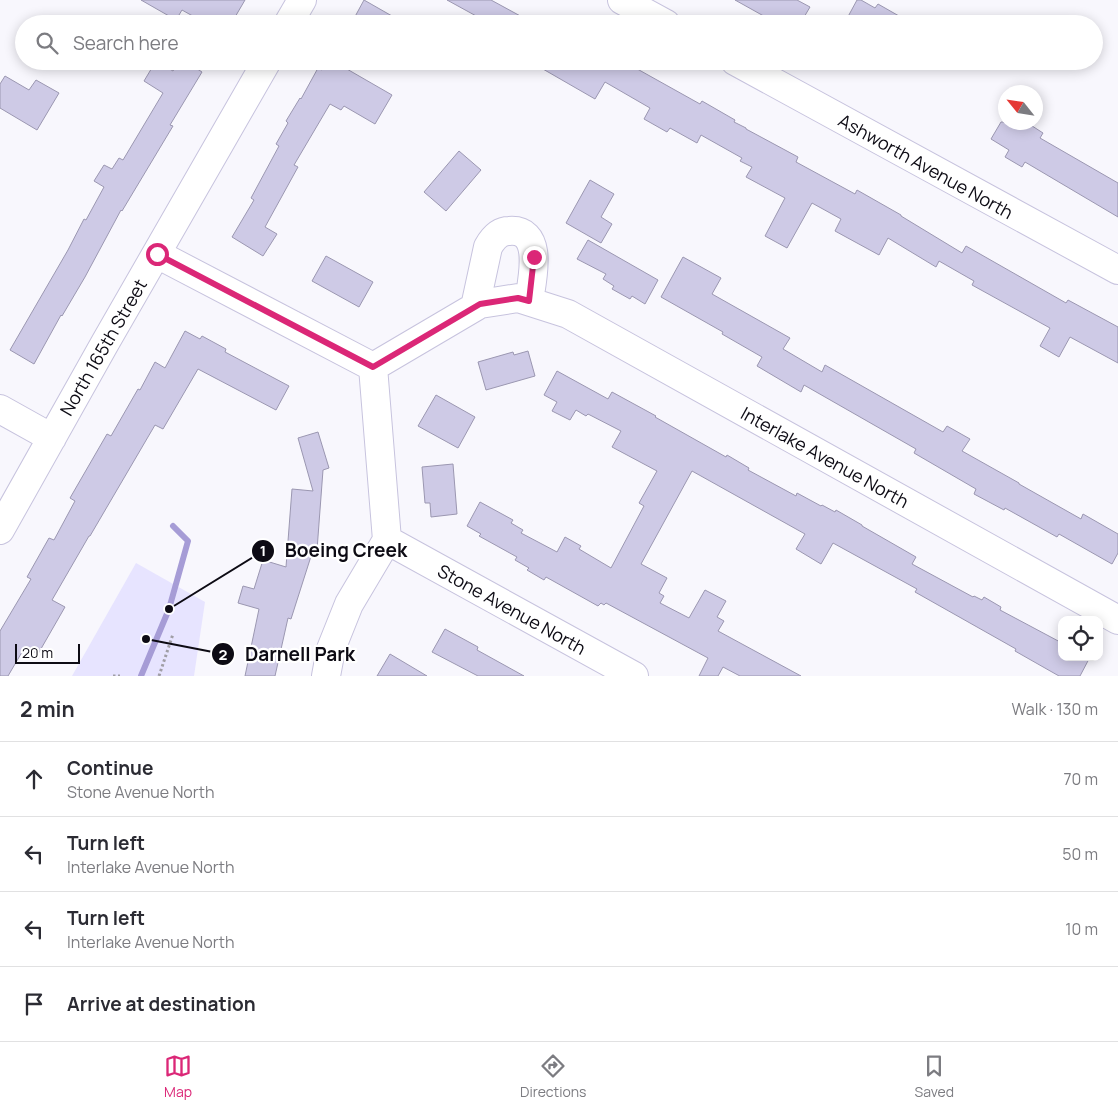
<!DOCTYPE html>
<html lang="en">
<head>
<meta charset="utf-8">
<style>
	body { margin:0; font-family:Manrope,sans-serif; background:#f7f7f7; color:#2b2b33 }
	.controls { position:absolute; right:15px; bottom:15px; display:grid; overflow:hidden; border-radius:10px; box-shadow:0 2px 12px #0003 }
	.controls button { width:45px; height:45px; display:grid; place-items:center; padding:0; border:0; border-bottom:1px solid #e1e1e2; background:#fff; color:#2b2b33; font:25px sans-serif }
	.compass { position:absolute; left:998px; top:85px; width:45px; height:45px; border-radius:50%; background:#fff; box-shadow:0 2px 12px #0003; rotate:300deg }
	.scale { position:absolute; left:15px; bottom:12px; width:65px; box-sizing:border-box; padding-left:5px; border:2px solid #0d0b14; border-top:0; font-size:14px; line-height:18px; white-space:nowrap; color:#0d0b14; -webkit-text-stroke:4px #fff; paint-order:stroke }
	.stop { position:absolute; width:15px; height:15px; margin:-11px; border:4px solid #db2777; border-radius:50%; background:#fff }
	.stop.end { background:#db2777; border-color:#fff; box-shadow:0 1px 5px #0008 }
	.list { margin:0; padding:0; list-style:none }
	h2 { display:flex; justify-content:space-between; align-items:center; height:65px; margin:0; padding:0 20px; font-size:21px }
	h2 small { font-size:16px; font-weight:400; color:#7c7c81 }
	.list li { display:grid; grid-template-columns:32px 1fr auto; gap:15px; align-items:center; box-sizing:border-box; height:75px; padding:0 20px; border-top:1px solid #e1e1e2 }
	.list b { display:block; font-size:19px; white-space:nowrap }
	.list p { margin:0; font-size:16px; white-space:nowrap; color:#7c7c81 }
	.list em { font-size:16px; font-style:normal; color:#7c7c81 }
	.icon { flex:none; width:28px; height:28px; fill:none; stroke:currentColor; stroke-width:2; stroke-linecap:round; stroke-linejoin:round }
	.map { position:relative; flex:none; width:1118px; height:676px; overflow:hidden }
	.search { position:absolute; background:#fff; box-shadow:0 2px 12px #0003; left:15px; right:15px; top:15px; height:55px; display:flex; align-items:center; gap:12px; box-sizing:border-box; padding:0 18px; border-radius:28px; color:#7c7c81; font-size:19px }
	.sheet { height:365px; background:#fff }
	nav { display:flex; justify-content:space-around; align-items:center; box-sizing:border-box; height:70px; border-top:1px solid #e1e1e2; background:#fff; font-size:14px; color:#7c7c81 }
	nav a { display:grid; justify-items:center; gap:2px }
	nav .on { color:#db2777 }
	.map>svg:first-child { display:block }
	.green { fill:#e7e4ff }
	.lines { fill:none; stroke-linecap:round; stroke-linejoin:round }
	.stream { stroke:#a69cd6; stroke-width:6 }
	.building { fill:#cecae6; stroke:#9b97b1 }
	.minor-casing { stroke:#c7c3de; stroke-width:30 }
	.path { stroke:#a09ea6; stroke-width:3; stroke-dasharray:2.5 2.5; stroke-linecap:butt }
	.minor { stroke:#fff; stroke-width:28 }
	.route { stroke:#db2777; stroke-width:6 }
	.labels { text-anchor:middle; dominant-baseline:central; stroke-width:4.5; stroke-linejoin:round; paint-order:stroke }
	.street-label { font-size:18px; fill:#0d0b14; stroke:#fff }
	.leader { fill:none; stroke:#0d0b14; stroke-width:2 }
	.callout-dot { fill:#0d0b14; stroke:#fff; stroke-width:2 }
	.mark-label { font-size:15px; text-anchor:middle; font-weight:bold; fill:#fff }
	.callout-label { font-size:19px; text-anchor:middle; font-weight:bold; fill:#0d0b14; stroke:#fff; stroke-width:4.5; stroke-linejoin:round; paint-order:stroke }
</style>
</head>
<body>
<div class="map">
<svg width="1118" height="676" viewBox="0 0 1118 676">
	<rect width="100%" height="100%" fill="#f8f7fd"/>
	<!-- green -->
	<path class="green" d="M 136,563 L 205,602 L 194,676 L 72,676 Z"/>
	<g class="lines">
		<!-- stream -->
		<path class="stream" d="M 141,676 L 169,609 L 188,541 L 173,526"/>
	</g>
	<!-- building -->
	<path class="building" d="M 141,0 L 245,0 L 231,24 L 207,24 L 182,10 L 176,20 Z
		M 364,0 L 406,24 L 351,24 Z
		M 447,0 L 491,0 L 535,24 L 474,24 L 478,17 Z
		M 735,0 L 797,0 L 810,7 L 800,24 L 778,24 Z
		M 857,0 L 861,0 L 875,8 L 878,4 L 913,24 L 844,24 Z
		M 156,61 L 173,71 L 179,61 L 185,61 L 202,72 L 170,125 L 173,126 L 122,211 L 121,210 L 85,277 L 62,316 L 61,315 L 34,364 L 10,350 L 68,250 L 84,219 L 86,220 L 104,187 L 94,181 L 104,165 L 112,169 L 119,158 L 123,160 L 163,93 L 144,81 Z
		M 327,61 L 333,61 L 392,95 L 375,124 L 344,106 L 341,110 L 330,104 L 294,165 L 298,167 L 265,227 L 277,234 L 263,256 L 232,237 L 254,200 L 251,198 L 279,146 L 276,144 L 288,123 L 286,121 L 300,98 L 301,99 L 318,68 L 322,70 Z
		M 529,61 L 623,61 L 700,104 L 702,101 L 735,120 L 734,122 L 746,128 L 746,129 L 798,157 L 796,162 L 855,194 L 857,190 L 901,215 L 901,216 L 962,253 L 966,246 L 1066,303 L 1068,300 L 1118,327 L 1118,363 L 1070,337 L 1059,357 L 1040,346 L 1050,328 L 972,285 L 974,281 L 939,261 L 936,267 L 888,238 L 879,255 L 835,231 L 841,219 L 812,203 L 787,248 L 765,236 L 785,198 L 746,177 L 752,167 L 740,161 L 742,158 L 701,135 L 697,143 L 670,128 L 667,132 L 644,119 L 650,108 L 605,82 L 595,99 Z
		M 5,76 L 29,90 L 36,80 L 59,93 L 37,130 L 0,108 L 0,84 Z
		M 1001,122 L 1026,122 L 1043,133 L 1040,138 L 1118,183 L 1118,217 L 1025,162 L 1022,167 L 1005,157 L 1009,150 L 991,139 Z
		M 459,151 L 481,170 L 446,211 L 424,192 Z
		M 590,180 L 614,194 L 601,217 L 612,224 L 601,243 L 566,223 Z
		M 588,240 L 658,280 L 645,304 L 632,296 L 630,299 L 612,289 L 614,286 L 603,279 L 606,274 L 577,259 Z
		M 326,256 L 373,282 L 359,307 L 312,281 Z
		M 683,257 L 721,278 L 712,294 L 790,338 L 783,349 L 822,372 L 825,365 L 943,432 L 947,426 L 970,439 L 962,451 L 1019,483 L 1019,484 L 1081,519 L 1083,514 L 1118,534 L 1118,553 L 1112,564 L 1059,534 L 1057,537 L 1005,508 L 1004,510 L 974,494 L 976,489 L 914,453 L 916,449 L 804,385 L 801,392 L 757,366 L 762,357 L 722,334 L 723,332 L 661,297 Z
		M 185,331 L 200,339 L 202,336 L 226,349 L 225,352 L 289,386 L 276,410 L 198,369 L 163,429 L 155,425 L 90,536 L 89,536 L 52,600 L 65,607 L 38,654 L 25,647 L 8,676 L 0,676 L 0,631 L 31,579 L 27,577 L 49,538 L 54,540 L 75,501 L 70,498 L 107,434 L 111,436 L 138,389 L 140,390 L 155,362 L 165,368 Z
		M 528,351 L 535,376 L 486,390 L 478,362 L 513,352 L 514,355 Z
		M 557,371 L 608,399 L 612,392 L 656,416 L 655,417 L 726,457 L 727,455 L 749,468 L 748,470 L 796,496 L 797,493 L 821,506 L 822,505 L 835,512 L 836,510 L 862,525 L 862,526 L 916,557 L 912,564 L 973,597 L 974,596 L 982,600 L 984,597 L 1001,607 L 1000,610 L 1062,643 L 1062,657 L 1090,657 L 1080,676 L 1059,676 L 1015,651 L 1016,649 L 915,592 L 917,589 L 833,543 L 821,564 L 796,549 L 805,534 L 692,471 L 641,564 L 667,578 L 659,593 L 664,596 L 660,603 L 689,618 L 705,590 L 726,601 L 717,617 L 724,621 L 718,631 L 801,676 L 740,676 L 723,667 L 718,676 L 699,676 L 708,658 L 606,603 L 604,605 L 601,603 L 598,606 L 546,577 L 544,580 L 527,570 L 529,568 L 515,560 L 517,557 L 479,536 L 481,534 L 467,526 L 480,502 L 513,520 L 511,523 L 523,530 L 521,533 L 557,552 L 565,537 L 581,546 L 579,549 L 611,568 L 644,506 L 639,503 L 657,471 L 612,447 L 621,431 L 588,414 L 586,416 L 576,410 L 570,420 L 552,411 L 557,402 L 544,395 Z
		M 436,395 L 475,417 L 458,448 L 418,426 Z
		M 318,432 L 329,468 L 323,470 L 317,550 L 313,550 L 291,619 L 288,618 L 275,676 L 245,676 L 259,609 L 238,603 L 243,586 L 254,589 L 263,560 L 286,567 L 292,489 L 313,491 L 298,438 Z
		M 453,464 L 457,514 L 431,517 L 430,503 L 425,503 L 422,467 Z
		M 445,629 L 478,647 L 477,650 L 524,676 L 478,676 L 432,652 Z
		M 390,654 L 427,676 L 377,676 Z"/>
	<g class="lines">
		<defs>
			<path id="minor" d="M 622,0 L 666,24
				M 288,24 L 302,0
				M 735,61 L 1118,270
				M 157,254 L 373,367 L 387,540 L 634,676
				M 475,307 L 488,247 C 493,238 499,231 509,231 C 545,228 532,280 529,301
				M 373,367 L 480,304 L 518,298 L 568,314 L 1118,620
				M 0,409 L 52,438
				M 0,530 L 105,343 L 267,61
				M 326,676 L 331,649 L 349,604 L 387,540"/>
		</defs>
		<!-- minor casing -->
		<use href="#minor" class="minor-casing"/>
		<!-- path -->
		<path class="path" d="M 113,676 L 120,676
			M 159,676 L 173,634"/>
		<!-- minor -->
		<use href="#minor" class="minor"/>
	</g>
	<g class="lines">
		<!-- route -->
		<path class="route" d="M 157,254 L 373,367 L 480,304 L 518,298 L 529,301 L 534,257"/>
	</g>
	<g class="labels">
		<!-- street labels -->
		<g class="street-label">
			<text transform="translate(926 166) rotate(29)">Ashworth Avenue North</text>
			<text transform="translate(103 347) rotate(-60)">North 165th Street</text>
			<text transform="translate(825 457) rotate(29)">Interlake Avenue North</text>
			<text transform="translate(512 609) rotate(29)">Stone Avenue North</text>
		</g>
	</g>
	<!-- callouts -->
	<path class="leader" d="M169 609L263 551M146 639L223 654"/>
	<g class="callout-dot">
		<circle cx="169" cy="609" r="5"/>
		<circle cx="146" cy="639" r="5"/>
		<circle cx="263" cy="551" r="12"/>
		<circle cx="223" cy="654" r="12"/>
	</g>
	<g class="mark-label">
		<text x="263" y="556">1</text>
		<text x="223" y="660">2</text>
	</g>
	<g class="callout-label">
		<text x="346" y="557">Boeing Creek</text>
		<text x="300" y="661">Darnell Park</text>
	</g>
</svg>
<div class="controls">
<button><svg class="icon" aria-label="locate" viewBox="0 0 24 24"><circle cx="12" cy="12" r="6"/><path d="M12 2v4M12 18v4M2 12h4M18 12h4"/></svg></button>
</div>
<svg class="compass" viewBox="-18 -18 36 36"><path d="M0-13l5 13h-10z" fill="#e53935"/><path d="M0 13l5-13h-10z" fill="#7c7c81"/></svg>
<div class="scale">20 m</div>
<div class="stop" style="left:157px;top:254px"></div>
<div class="stop end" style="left:534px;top:257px"></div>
<div class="search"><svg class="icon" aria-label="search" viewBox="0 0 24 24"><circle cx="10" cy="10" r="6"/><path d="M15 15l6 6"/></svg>Search here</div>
</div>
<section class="sheet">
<h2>2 min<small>Walk · 130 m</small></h2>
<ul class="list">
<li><svg class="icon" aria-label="ahead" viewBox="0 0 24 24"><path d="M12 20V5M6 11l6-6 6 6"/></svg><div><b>Continue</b><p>Stone Avenue North</p></div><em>70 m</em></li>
<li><svg class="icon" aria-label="left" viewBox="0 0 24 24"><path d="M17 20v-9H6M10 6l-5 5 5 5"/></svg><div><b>Turn left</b><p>Interlake Avenue North</p></div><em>50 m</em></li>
<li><svg class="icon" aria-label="left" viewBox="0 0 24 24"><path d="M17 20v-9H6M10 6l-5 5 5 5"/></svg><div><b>Turn left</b><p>Interlake Avenue North</p></div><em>10 m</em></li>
<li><svg class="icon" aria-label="arrive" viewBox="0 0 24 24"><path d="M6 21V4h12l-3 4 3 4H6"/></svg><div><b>Arrive at destination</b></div></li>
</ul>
</section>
<nav>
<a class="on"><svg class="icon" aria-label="map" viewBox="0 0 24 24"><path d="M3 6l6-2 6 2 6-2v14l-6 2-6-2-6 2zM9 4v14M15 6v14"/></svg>Map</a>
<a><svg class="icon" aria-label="directions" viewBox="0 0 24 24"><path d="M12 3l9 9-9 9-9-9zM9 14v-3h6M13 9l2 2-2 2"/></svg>Directions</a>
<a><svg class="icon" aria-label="saved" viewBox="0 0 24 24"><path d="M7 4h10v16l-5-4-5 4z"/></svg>Saved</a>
</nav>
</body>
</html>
